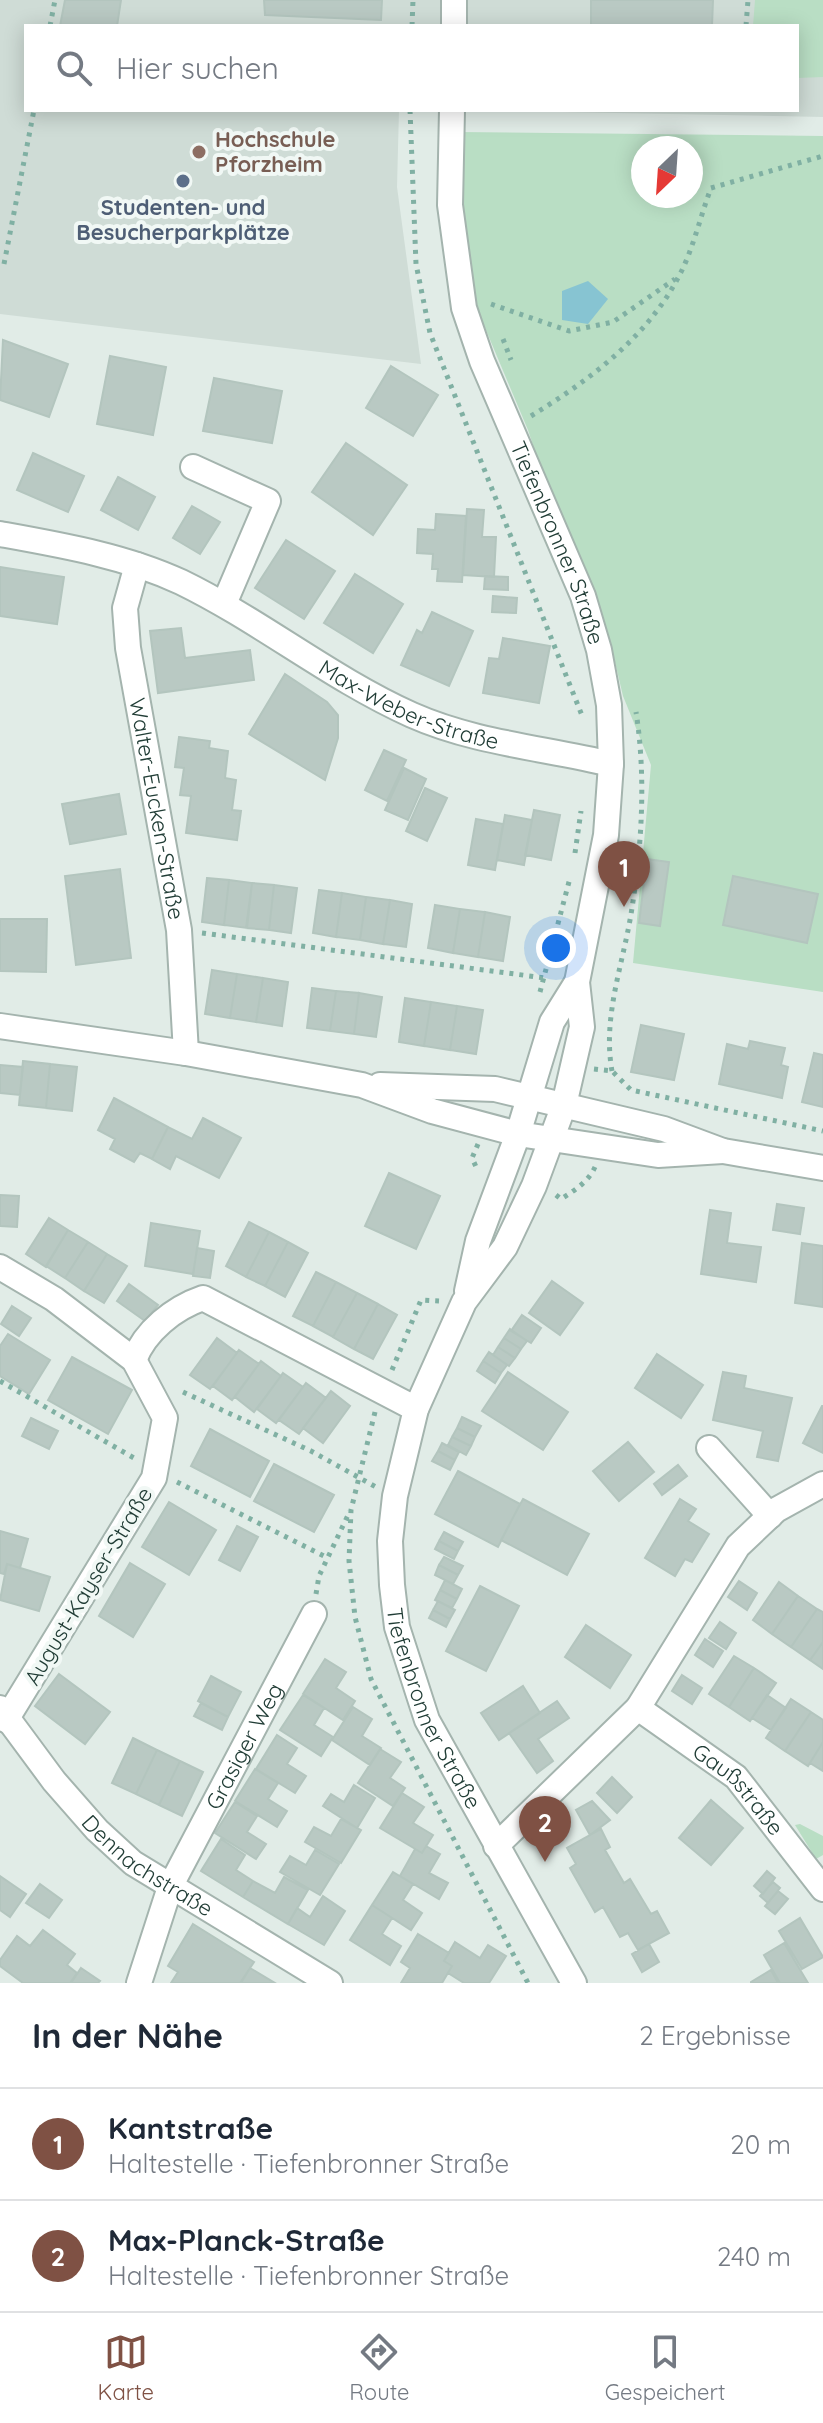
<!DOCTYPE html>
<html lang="de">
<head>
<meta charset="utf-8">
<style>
	body { margin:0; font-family:Quicksand,sans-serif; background:#f2f2f3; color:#1f2937 }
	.compass { position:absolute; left:631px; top:136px; width:72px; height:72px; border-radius:50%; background:#fff; box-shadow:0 4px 20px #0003; rotate:205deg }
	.you { position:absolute; left:556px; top:948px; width:28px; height:28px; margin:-20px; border:6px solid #fff; border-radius:50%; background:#1a73e8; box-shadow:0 0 0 12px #1a73e833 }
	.badge { display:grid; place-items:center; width:52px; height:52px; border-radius:50%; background:#7f5144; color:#fff; font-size:26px; font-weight:700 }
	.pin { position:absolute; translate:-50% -66px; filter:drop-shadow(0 2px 4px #0008) }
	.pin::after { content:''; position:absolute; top:42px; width:28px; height:24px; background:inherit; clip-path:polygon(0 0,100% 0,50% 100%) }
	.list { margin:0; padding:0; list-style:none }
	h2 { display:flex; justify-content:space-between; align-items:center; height:104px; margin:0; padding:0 32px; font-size:34px }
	h2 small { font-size:26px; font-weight:400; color:#747a83 }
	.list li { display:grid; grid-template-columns:52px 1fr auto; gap:24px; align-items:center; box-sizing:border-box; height:112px; padding:0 32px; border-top:2px solid #e0e1e3 }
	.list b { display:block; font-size:30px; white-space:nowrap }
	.list p { margin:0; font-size:26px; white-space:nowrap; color:#747a83 }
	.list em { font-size:26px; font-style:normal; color:#747a83 }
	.icon { flex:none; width:44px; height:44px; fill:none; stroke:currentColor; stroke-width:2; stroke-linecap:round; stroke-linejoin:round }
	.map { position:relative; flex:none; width:823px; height:1983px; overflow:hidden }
	.search { position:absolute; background:#fff; box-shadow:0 4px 20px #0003; left:24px; right:24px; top:24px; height:88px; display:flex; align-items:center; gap:20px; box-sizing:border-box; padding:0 28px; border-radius:0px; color:#747a83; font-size:30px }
	.sheet { height:328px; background:#fff }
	nav { display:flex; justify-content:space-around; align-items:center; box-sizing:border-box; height:112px; border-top:2px solid #e0e1e3; background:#fff; font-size:22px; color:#747a83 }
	nav a { display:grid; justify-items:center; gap:4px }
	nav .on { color:#7f5144 }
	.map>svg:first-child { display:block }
	.built { fill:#cfdcd6 }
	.green { fill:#b9dec4; fill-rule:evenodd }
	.water { fill:#87c4d2 }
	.building { fill:#b9c9c3; stroke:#b3c5be; stroke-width:2 }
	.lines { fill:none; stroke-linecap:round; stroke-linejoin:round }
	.minor-casing { stroke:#a4b4ae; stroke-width:28 }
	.path { stroke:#80b0a3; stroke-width:5; stroke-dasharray:4 6; stroke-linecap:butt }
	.minor { stroke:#fff; stroke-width:24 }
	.education-dot { fill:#8d6e63; stroke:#f1f8f5; stroke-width:3 }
	.service-dot { fill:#5c6f8a; stroke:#f1f8f5; stroke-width:3 }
	.labels { text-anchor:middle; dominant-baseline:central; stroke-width:8; stroke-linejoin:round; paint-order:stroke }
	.education-label { font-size:22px; font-weight:bold; fill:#785e54; stroke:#f1f8f5; text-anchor:start }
	.service-label { font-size:22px; font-weight:bold; fill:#4e5e75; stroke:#f1f8f5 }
	.street-label { font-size:22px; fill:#213d36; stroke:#f1f8f5 }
</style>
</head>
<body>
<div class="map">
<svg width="823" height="1983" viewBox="0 0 823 1983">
	<rect width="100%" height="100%" fill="#e1ece7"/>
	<!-- built -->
	<path class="built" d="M 0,0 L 823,0 L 823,117 L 459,110 L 797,110 L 797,26 L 26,26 L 26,110 L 399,110 L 397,187 L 421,364 L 0,314 Z"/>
	<!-- green -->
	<path class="green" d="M 755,0 L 823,0 L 823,77 L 797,78 L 797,26 L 753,26 Z
		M 458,132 L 823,136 L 823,992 L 633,963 L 651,765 L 623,696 L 610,641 L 586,575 L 554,509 L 528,430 L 475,304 L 461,214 ZM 643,148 L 691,148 L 691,196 L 643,196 Z
		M 800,1824 L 823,1836 L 823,1855 L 816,1859 L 795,1825 Z"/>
	<!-- water -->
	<path class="water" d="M 588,281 L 608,299 L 588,324 L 562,320 L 562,291 Z"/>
	<!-- building -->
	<path class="building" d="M 65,0 L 121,0 L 117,26 L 60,26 Z
		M 264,0 L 382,0 L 381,20 L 265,15 Z
		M 591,0 L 713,0 L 712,26 L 591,26 Z
		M 3,340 L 68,364 L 49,417 L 0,400 Z
		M 110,356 L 166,367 L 153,435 L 97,424 Z
		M 391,366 L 438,395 L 413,436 L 366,408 Z
		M 214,378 L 282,391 L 272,443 L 203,431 Z
		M 346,443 L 407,485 L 373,535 L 312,492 Z
		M 33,453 L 84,476 L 68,512 L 17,490 Z
		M 118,477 L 155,497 L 138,530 L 101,510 Z
		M 192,506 L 220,522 L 200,554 L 173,538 Z
		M 467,509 L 484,510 L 482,537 L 496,537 L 494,577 L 463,575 Z
		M 436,514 L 466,516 L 462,582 L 437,581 L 438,569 L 432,569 L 433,554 L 417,553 L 418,529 L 435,530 Z
		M 286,540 L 335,571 L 304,619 L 255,588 Z
		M 0,567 L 64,577 L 57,624 L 0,616 Z
		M 355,574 L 403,604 L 373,653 L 324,623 Z
		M 485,576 L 508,577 L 508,590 L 484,589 Z
		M 493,596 L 517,598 L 516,613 L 492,612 Z
		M 432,612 L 473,631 L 449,686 L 401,665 L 417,630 L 422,633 Z
		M 181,628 L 185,658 L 250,650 L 254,680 L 158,693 L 150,631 Z
		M 503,638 L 550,646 L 539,703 L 483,693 L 489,658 L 499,659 Z
		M 285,674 L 327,702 L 338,715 L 338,738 L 325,780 L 249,734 Z
		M 179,737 L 210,741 L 209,748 L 228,751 L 225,778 L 236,780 L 232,810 L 241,811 L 237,840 L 186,833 L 191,796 L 180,795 L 184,768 L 175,767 Z
		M 384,750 L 406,760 L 387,801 L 365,790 Z
		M 404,768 L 426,779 L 408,820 L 385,810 Z
		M 425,788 L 447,798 L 427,841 L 406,831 Z
		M 119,794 L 126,834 L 70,844 L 62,804 Z
		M 534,810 L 560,815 L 551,860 L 525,855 Z
		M 505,815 L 532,820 L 524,865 L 497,860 Z
		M 476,819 L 503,824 L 495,870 L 468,865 Z
		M 647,859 L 669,862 L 660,926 L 639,923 Z
		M 120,869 L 131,958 L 76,965 L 65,876 Z
		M 733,876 L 818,894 L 807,943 L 723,925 Z
		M 207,878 L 229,880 L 224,925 L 202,922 Z
		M 229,880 L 252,883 L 247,928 L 224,925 Z
		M 252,883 L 274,885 L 269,930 L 246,928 Z
		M 274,885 L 297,888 L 291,933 L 269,930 Z
		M 319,890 L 342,893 L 336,937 L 313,933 Z
		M 342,893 L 366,897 L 360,940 L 336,937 Z
		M 366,897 L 390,900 L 383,944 L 360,940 Z
		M 390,900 L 412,904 L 406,947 L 383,944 Z
		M 435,905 L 460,909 L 453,953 L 428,948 Z
		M 460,909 L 485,912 L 478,957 L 453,953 Z
		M 485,912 L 510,917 L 503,961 L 478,957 Z
		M 0,919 L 47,919 L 46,972 L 0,971 Z
		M 212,970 L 237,974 L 230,1018 L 205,1014 Z
		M 237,974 L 263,978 L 256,1022 L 230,1018 Z
		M 263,978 L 288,982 L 282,1026 L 256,1022 Z
		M 312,988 L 336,991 L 330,1031 L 307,1028 Z
		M 336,991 L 359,993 L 354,1034 L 330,1031 Z
		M 359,993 L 382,997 L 376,1037 L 354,1034 Z
		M 405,998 L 431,1002 L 424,1046 L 399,1042 Z
		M 431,1002 L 457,1006 L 450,1050 L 424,1046 Z
		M 457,1006 L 483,1010 L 476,1054 L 450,1050 Z
		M 641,1025 L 684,1034 L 674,1080 L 631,1072 Z
		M 750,1041 L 785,1048 L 781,1065 L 788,1067 L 782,1098 L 719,1084 L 727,1044 L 748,1049 Z
		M 814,1053 L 823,1055 L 823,1107 L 802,1102 Z
		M 23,1061 L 50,1064 L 46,1108 L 19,1105 Z
		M 50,1064 L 77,1067 L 72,1111 L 46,1108 Z
		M 0,1065 L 23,1067 L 20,1095 L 0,1093 Z
		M 114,1098 L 168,1127 L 152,1159 L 140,1153 L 134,1162 L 110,1149 L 115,1139 L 98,1130 Z
		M 203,1118 L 241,1138 L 219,1178 L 176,1156 L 170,1169 L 152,1159 L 168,1127 L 192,1139 Z
		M 389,1173 L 440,1196 L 416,1249 L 365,1226 Z
		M 0,1195 L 19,1196 L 17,1227 L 0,1226 Z
		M 777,1204 L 804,1208 L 800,1234 L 773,1230 Z
		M 710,1210 L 731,1213 L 727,1243 L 761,1247 L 756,1282 L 701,1274 Z
		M 49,1218 L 68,1230 L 46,1267 L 26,1254 Z
		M 249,1222 L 269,1232 L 246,1277 L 226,1266 Z
		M 151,1223 L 200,1231 L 193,1274 L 145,1266 Z
		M 68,1230 L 88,1242 L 65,1278 L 46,1266 Z
		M 269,1232 L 288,1242 L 265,1286 L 246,1277 Z
		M 88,1242 L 107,1254 L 84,1291 L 65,1278 Z
		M 288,1242 L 308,1253 L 285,1297 L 265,1286 Z
		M 802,1243 L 823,1246 L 823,1307 L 795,1303 Z
		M 197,1248 L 214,1251 L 210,1278 L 193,1276 Z
		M 107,1254 L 127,1266 L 104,1303 L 84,1291 Z
		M 316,1272 L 336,1282 L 313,1326 L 293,1316 Z
		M 552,1281 L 583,1303 L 560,1335 L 529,1313 Z
		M 336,1282 L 357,1293 L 333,1337 L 313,1326 Z
		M 129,1284 L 158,1305 L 145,1321 L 117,1301 Z
		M 357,1293 L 378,1304 L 354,1349 L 333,1337 Z
		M 378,1304 L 397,1315 L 373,1359 L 354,1349 Z
		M 12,1306 L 31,1318 L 19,1336 L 1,1324 Z
		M 522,1315 L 541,1328 L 531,1343 L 511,1331 Z
		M 510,1329 L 527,1341 L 521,1349 L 504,1338 Z
		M 8,1334 L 50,1360 L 29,1394 L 0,1376 L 0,1346 Z
		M 217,1338 L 237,1353 L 210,1389 L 190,1375 Z
		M 504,1338 L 521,1349 L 515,1358 L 498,1347 Z
		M 498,1347 L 515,1358 L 509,1366 L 493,1355 Z
		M 239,1350 L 259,1364 L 232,1400 L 213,1386 Z
		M 489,1352 L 507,1365 L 501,1373 L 483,1361 Z
		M 657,1354 L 703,1385 L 681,1418 L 635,1388 Z
		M 72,1357 L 132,1390 L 108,1434 L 48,1400 Z
		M 261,1361 L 281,1376 L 254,1412 L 235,1397 Z
		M 483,1361 L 501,1373 L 495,1383 L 477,1371 Z
		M 508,1372 L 568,1412 L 543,1450 L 482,1411 Z
		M 723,1372 L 746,1376 L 744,1388 L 792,1398 L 778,1461 L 757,1457 L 763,1431 L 713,1420 Z
		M 283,1373 L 303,1387 L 276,1423 L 257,1409 Z
		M 306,1383 L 326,1398 L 299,1434 L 279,1420 Z
		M 331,1391 L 350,1406 L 323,1443 L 303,1428 Z
		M 822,1406 L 823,1406 L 823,1453 L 803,1443 Z
		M 462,1417 L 481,1426 L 475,1437 L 457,1428 Z
		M 31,1418 L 58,1431 L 49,1449 L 22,1436 Z
		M 457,1428 L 475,1437 L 471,1446 L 452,1437 Z
		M 210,1429 L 269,1461 L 250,1497 L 191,1466 Z
		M 452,1437 L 471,1446 L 466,1455 L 448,1445 Z
		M 628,1442 L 654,1472 L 619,1501 L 593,1471 Z
		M 442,1443 L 459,1452 L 455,1460 L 438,1451 Z
		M 438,1451 L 455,1460 L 450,1470 L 432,1461 Z
		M 274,1464 L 334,1495 L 314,1532 L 254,1501 Z
		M 678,1465 L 687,1476 L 662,1495 L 654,1484 Z
		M 458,1471 L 520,1504 L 498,1547 L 435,1514 Z
		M 523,1499 L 589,1534 L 567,1575 L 501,1540 Z
		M 680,1499 L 696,1509 L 688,1521 L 709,1534 L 692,1562 L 685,1559 L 675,1576 L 645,1558 Z
		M 169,1502 L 216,1530 L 189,1575 L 142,1547 Z
		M 237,1526 L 258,1537 L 240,1571 L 219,1560 Z
		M 0,1531 L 28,1539 L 20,1568 L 7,1564 L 4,1574 L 0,1573 Z
		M 444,1532 L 463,1542 L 458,1551 L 439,1541 Z
		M 439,1541 L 458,1551 L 454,1559 L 435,1549 Z
		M 444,1557 L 463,1566 L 458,1575 L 439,1565 Z
		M 130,1563 L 165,1584 L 133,1637 L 99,1616 Z
		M 7,1564 L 50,1577 L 39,1611 L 0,1600 Z
		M 439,1565 L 458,1575 L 453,1584 L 435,1575 Z
		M 445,1580 L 462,1589 L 457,1599 L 440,1590 Z
		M 739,1581 L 757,1593 L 747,1610 L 728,1597 Z
		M 779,1582 L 798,1596 L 772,1634 L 753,1620 Z
		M 480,1586 L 519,1606 L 486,1671 L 446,1651 Z
		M 440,1590 L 457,1599 L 452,1608 L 435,1600 Z
		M 798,1596 L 817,1609 L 791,1647 L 772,1634 Z
		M 438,1601 L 455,1610 L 450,1619 L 433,1610 Z
		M 817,1609 L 823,1612 L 823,1642 L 810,1660 L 791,1647 Z
		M 433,1610 L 450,1619 L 446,1627 L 429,1618 Z
		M 720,1622 L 736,1633 L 726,1649 L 709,1638 Z
		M 586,1625 L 631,1655 L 610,1688 L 565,1657 Z
		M 705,1639 L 723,1651 L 713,1667 L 695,1655 Z
		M 823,1642 L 823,1669 L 810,1660 Z
		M 734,1656 L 754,1668 L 729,1707 L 709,1694 Z
		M 325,1659 L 346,1672 L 336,1688 L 355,1701 L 343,1720 L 303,1694 Z
		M 754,1668 L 776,1683 L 750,1721 L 729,1707 Z
		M 59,1674 L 110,1712 L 85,1744 L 35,1706 Z
		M 682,1675 L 702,1688 L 692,1704 L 672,1691 Z
		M 211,1676 L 241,1692 L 228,1717 L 198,1701 Z
		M 523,1686 L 540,1713 L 499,1740 L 481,1713 Z
		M 303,1695 L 324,1708 L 314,1725 L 333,1737 L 321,1756 L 280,1730 Z
		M 767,1695 L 786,1708 L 771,1730 L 752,1718 Z
		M 791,1699 L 811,1712 L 785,1751 L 766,1738 Z
		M 557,1701 L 569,1718 L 538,1739 L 553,1761 L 537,1773 L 509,1733 Z
		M 201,1703 L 228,1717 L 222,1730 L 194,1716 Z
		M 353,1707 L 372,1719 L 362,1736 L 381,1748 L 370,1765 L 332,1740 Z
		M 811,1712 L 823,1720 L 823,1742 L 808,1766 L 785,1751 Z
		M 277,1735 L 297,1748 L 287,1764 L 306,1776 L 295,1793 L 256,1769 Z
		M 133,1738 L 157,1750 L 136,1794 L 112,1783 Z
		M 823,1742 L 823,1771 L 810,1763 Z
		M 380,1749 L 401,1762 L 390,1778 L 405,1788 L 393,1806 L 358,1783 Z
		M 157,1750 L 180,1761 L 159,1805 L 136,1794 Z
		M 180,1761 L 203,1772 L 182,1816 L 159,1805 Z
		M 255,1769 L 278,1783 L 268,1799 L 287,1811 L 277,1827 L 235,1801 Z
		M 612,1777 L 632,1797 L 617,1813 L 597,1793 Z
		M 354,1785 L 375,1798 L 357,1828 L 323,1806 L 331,1794 L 344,1802 Z
		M 402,1793 L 424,1807 L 413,1823 L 433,1835 L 422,1853 L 380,1828 Z
		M 711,1800 L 743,1828 L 711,1865 L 679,1838 Z
		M 592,1801 L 610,1820 L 590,1835 L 576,1810 Z
		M 235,1802 L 257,1816 L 247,1832 L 266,1844 L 256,1859 L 215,1833 Z
		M 341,1819 L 361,1830 L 341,1863 L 305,1842 L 314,1827 L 331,1836 Z
		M 601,1829 L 610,1847 L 605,1850 L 624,1883 L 630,1879 L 651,1914 L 657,1911 L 669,1933 L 638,1950 L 628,1933 L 620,1937 L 603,1907 L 595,1912 L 570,1868 L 576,1864 L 567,1848 Z
		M 221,1839 L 245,1855 L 236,1870 L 253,1881 L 243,1897 L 201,1871 Z
		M 426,1846 L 440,1854 L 429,1873 L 448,1883 L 439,1899 L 400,1876 L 415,1849 L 422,1853 Z
		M 315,1850 L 339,1864 L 320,1895 L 280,1872 L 290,1856 L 306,1865 Z
		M 767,1871 L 775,1878 L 763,1894 L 754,1886 Z
		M 393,1872 L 413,1884 L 403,1900 L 422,1913 L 411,1930 L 372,1905 Z
		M 0,1876 L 26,1894 L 10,1917 L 0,1910 Z
		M 284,1877 L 308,1890 L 288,1924 L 243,1897 L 253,1881 L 275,1893 Z
		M 773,1882 L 780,1888 L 768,1903 L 760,1896 Z
		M 40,1884 L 62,1900 L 49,1918 L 26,1903 Z
		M 778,1891 L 788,1899 L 775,1914 L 765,1906 Z
		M 323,1896 L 345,1911 L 324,1945 L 288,1924 L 297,1908 L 310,1917 Z
		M 372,1905 L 392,1918 L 382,1934 L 401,1946 L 390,1965 L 350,1940 Z
		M 800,1918 L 823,1957 L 802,1969 L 779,1931 Z
		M 193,1924 L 254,1962 L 240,1983 L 171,1983 L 178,1972 L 168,1966 Z
		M 43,1930 L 75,1954 L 67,1965 L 77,1973 L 70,1983 L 23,1983 L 0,1966 L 0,1960 L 17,1936 L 30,1946 Z
		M 418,1934 L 449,1953 L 444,1961 L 452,1966 L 442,1983 L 401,1983 L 410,1968 L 401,1962 Z
		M 455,1942 L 480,1958 L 488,1945 L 506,1956 L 489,1983 L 464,1983 L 448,1973 L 452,1966 L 444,1961 Z
		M 784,1943 L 808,1983 L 780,1983 L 764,1955 Z
		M 649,1944 L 659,1962 L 642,1972 L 632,1954 Z
		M 81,1968 L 100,1981 L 98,1983 L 71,1983 Z
		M 250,1968 L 275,1983 L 241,1983 Z
		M 771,1970 L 778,1983 L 751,1983 L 751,1982 Z"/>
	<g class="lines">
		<defs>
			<g id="minor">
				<path d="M 454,26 L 454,0"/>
				<path id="s1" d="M 452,110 L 450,205 L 464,308 L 482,361 L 583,596 L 599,650 L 609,705 L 611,764 L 606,835 L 577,982 L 582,1027 L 564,1105 L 534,1186 L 505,1247 L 464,1302 L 416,1409 L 395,1496 L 390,1541 L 392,1585 L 397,1627 L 427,1720 L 574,1983"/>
				<path d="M 193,467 L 268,501 L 224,604"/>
				<path id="s2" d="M 0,534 C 61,545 125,556 181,582 C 261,621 330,678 412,715 C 475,743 545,748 611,764"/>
				<path id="s3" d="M 137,565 L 125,608 L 128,648 L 179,930 L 186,1053"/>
				<path d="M 0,1026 L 186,1053 L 362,1085 L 432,1111 L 518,1134 L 658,1155 L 723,1151"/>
				<path d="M 380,1085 L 495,1089 L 664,1129 L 723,1151 L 823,1168"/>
				<path d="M 0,1267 L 54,1299 L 134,1360 L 165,1418 L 154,1478 L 6,1720"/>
				<path d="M 467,1291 L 478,1241 L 518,1134 L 552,1022 L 577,982"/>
				<path d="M 134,1360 C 145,1331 174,1308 203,1298 L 416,1409"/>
				<path d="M 709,1448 L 770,1516"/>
				<path id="s4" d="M 0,1708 L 54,1781 L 97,1830 L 133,1863 L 330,1983"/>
				<path id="s5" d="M 638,1708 L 736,1777 L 823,1889"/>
				<path d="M 496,1846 L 638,1708 L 738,1546 L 776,1510 L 823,1484"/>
				<path id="s6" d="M 139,1983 L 170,1887 L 314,1614"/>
			</g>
		</defs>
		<!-- minor casing -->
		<use href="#minor" class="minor-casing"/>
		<!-- path -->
		<path class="path" d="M 50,26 L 55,0
			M 412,26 L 413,0
			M 746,26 L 748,0
			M 410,110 L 416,264 L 430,333 L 583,718
			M 4,264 L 34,110
			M 491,304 L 569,331 L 613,322 L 675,279
			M 503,339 L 511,360
			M 531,416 C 588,381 647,338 679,276 C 693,250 700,217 711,188 L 823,156
			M 575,853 L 581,811
			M 202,933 L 545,978
			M 540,992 L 570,878
			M 594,1069 L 612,1071 L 631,1090 L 823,1131
			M 612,1071 C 602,1016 624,962 632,908 C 642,844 646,775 636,712
			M 478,1144 L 472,1158 L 478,1171
			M 556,1195 L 561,1199 C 575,1190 588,1182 595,1167
			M 392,1370 L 421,1300 L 439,1301
			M 0,1381 L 134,1458
			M 183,1392 L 311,1451 L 376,1487
			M 375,1412 L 351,1510 L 349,1561 L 355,1617 L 371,1679 L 528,1983
			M 177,1482 L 326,1557
			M 316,1594 L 319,1576 L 350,1511"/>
		<!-- minor -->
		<use href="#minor" class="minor"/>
	</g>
	<!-- markers -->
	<circle class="education-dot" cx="199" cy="152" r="8"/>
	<circle class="service-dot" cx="183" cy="181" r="8"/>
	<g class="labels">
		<!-- education labels -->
		<g class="education-label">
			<text x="215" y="139">Hochschule<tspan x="215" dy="25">Pforzheim</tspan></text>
		</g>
		<!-- service labels -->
		<g class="service-label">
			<text x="183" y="207">Studenten- und<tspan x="183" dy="25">Besucherparkplätze</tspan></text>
		</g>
		<!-- street labels -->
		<g class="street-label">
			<text stroke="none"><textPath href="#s1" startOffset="452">Tiefenbronner Straße</textPath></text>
			<text stroke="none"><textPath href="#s2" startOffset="448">Max-Weber-Straße</textPath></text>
			<text stroke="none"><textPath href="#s3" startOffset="248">Walter-Eucken-Straße</textPath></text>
			<text transform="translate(88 1586) rotate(-59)">August-Kayser-Straße</text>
			<text stroke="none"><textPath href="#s1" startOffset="1678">Tiefenbronner Straße</textPath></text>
			<text stroke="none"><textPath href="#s6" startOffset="260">Grasiger Weg</textPath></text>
			<text stroke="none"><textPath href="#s5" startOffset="130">Gaußstraße</textPath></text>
			<text stroke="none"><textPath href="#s4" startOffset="218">Dennachstraße</textPath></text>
		</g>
	</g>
</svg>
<svg class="compass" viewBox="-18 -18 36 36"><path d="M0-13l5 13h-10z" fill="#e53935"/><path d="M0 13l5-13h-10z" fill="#747a83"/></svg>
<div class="you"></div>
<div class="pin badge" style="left:624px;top:907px">1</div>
<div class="pin badge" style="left:545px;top:1862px">2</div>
<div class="search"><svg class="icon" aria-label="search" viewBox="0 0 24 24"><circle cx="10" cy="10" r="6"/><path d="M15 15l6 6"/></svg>Hier suchen</div>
</div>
<section class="sheet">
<h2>In der Nähe<small>2 Ergebnisse</small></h2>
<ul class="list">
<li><span class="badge">1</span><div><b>Kantstraße</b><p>Haltestelle · Tiefenbronner Straße</p></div><em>20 m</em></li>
<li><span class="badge">2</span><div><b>Max-Planck-Straße</b><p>Haltestelle · Tiefenbronner Straße</p></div><em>240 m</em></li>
</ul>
</section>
<nav>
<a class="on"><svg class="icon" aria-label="map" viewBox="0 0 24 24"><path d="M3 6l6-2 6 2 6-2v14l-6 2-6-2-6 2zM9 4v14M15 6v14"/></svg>Karte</a>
<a><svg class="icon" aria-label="directions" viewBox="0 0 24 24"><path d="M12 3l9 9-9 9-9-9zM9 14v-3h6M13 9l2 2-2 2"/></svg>Route</a>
<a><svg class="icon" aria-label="saved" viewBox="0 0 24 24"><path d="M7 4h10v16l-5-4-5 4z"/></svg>Gespeichert</a>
</nav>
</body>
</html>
